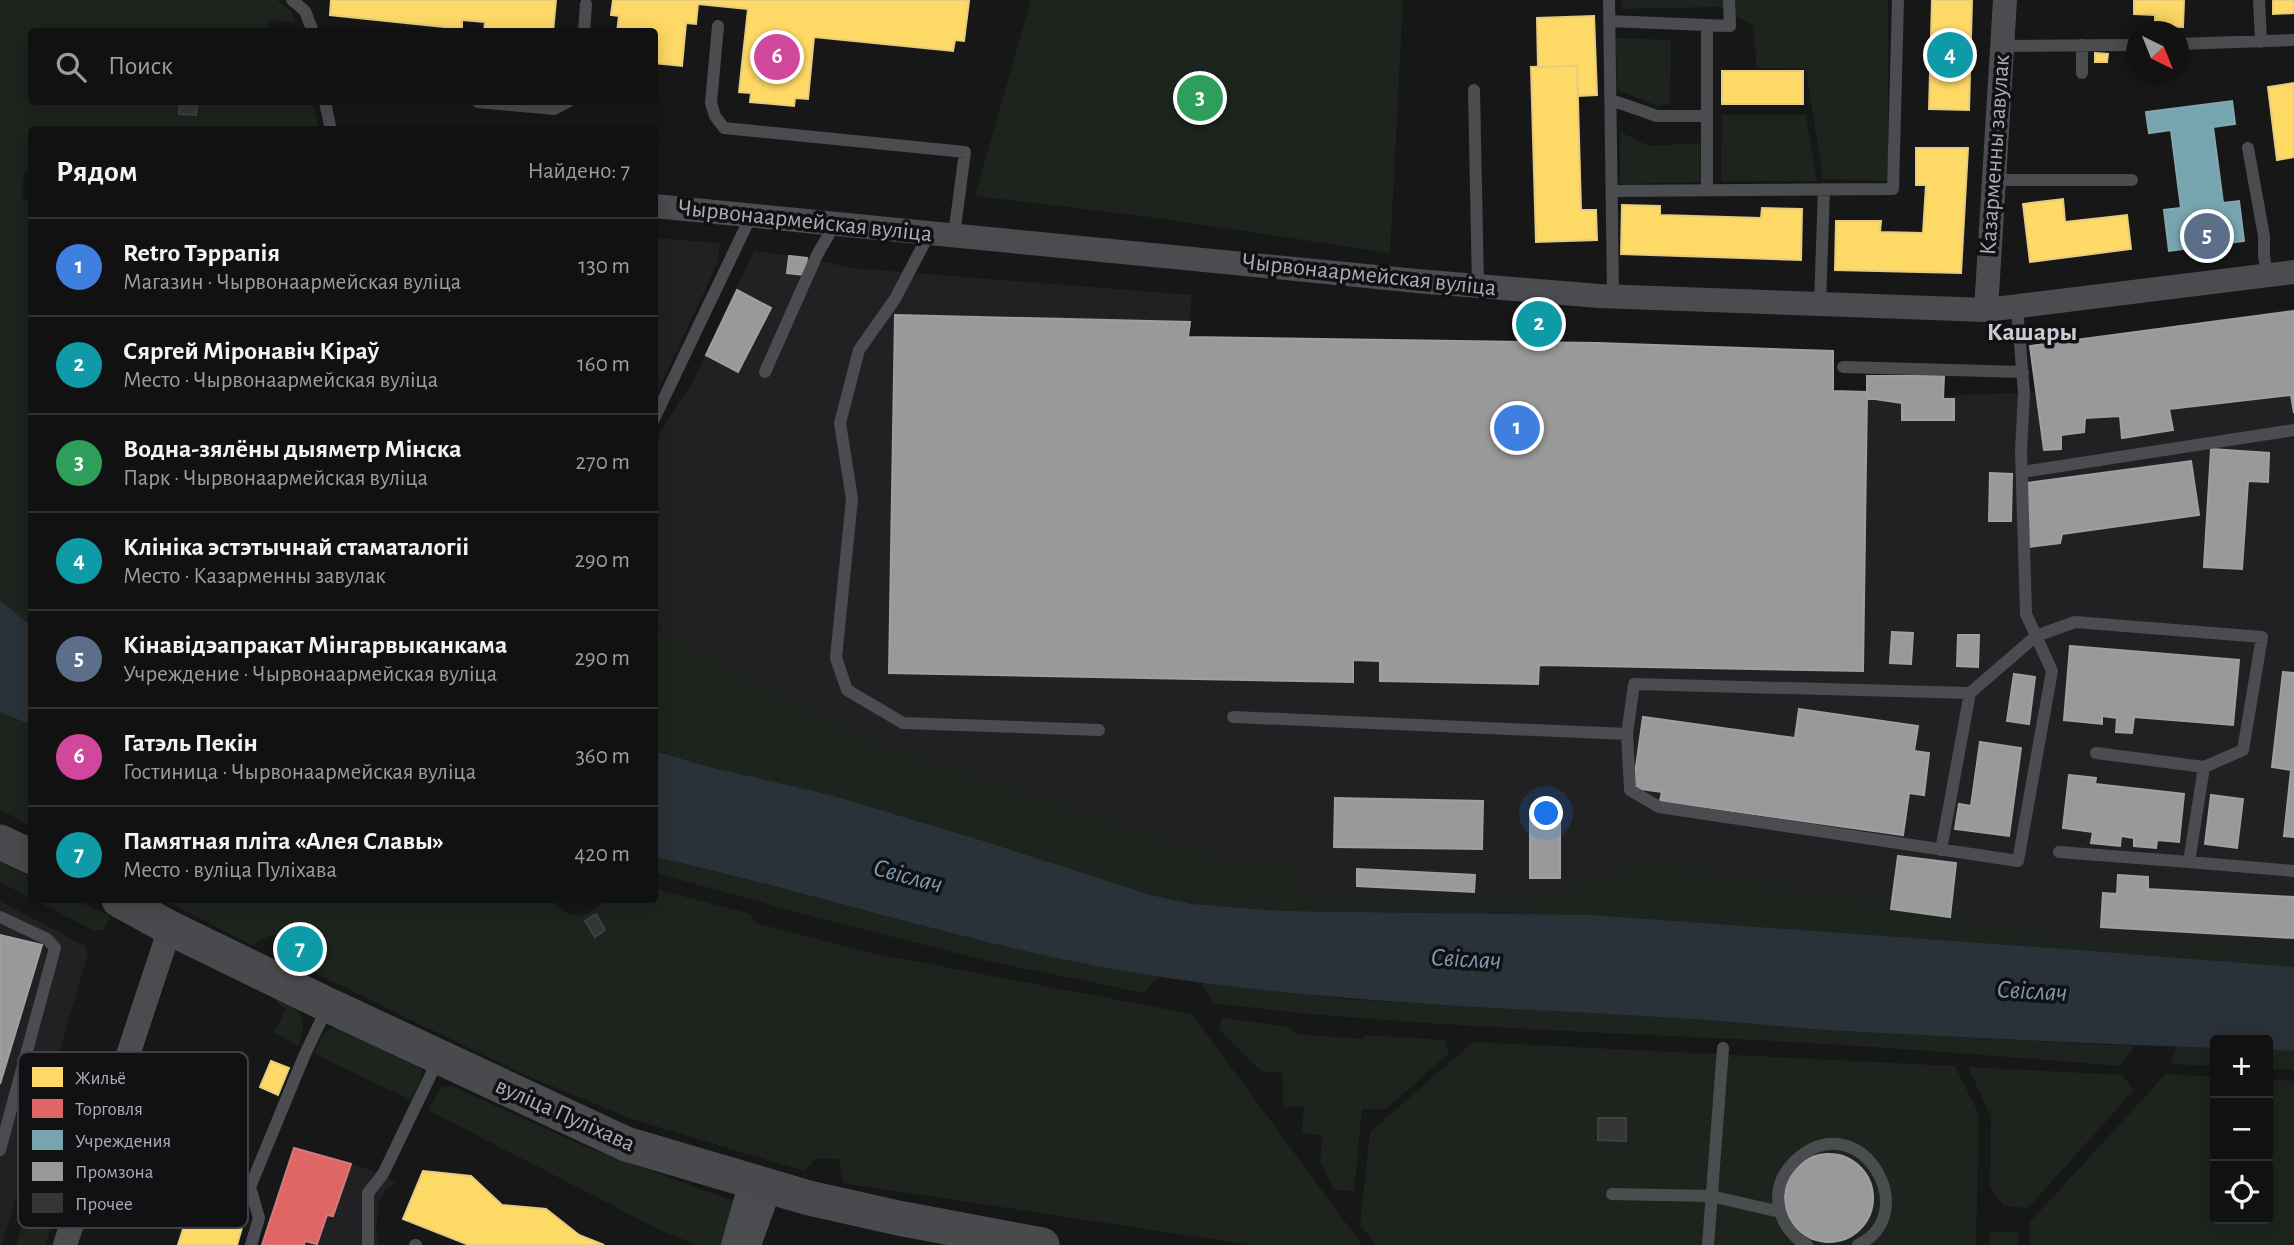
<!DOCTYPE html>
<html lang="ru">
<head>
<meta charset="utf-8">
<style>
	body { margin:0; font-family:"Alegreya Sans",sans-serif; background:#1a1a1a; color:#f1f3f6 }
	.controls { position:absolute; right:21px; bottom:21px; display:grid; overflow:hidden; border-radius:7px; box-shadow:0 4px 18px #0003 }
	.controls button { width:63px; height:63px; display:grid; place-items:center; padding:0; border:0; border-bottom:2px solid #303131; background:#111; color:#f1f3f6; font:35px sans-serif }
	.compass { position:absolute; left:2126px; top:21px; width:63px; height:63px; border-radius:50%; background:#111; box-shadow:0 4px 18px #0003; rotate:137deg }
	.you { position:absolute; left:1547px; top:814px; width:24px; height:24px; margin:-18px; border:5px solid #fff; border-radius:50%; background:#1a73e8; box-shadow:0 0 0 10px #1a73e833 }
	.badge { display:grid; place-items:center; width:46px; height:46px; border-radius:50%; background:#757880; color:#fff; font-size:23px; font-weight:700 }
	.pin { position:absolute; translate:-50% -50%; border:4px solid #fff; box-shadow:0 2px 7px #0006 }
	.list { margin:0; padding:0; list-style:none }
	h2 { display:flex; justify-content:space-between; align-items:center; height:91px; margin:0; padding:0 28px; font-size:30px }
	h2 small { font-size:23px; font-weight:400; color:#9c9d9f }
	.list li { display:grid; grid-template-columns:46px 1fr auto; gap:21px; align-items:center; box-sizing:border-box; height:98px; padding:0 28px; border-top:2px solid #303131 }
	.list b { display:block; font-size:26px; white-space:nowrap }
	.list p { margin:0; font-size:23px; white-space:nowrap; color:#9c9d9f }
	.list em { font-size:23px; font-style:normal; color:#9c9d9f }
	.icon { flex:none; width:38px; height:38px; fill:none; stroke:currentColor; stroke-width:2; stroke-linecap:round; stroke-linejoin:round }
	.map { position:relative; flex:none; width:2294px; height:1245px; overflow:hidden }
	.search { position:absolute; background:#111; box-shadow:0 4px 18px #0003; left:28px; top:28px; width:630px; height:77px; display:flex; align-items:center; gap:18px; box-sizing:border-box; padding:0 24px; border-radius:7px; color:#9c9d9f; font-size:26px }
	.panel { position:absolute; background:#111; box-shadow:0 4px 18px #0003; left:28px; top:126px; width:630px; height:777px; border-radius:7px }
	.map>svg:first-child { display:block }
	.built { fill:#212123 }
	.green { fill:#1d241e }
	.water { fill:#2a3239 }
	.homes { fill:#ffd966; stroke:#e5cc7f; stroke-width:2 }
	.shops { fill:#e06666; stroke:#cf7b7f; stroke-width:2 }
	.public { fill:#76a5af; stroke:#85a7b2; stroke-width:2 }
	.industry { fill:#999; stroke:#9e9fa2; stroke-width:2 }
	.building { fill:#353536; stroke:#3f4043; stroke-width:2 }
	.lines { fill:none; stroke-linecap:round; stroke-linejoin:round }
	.lane { stroke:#4b4c50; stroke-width:12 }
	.street { stroke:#4b4c50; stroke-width:24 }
	.secondary { stroke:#4a4a4e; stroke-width:35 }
	.labels { text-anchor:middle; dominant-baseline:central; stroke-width:7; stroke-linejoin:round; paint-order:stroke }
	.street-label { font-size:24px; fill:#a8adb8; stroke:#111113 }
	.neighbourhood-label { font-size:26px; font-weight:bold; fill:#c9ccd4; stroke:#111113 }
	.water-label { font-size:26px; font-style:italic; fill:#7f9bb3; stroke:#111113 }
	.key { fill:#111113; stroke:#3e4045; stroke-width:2 }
	.key-label { font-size:19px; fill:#a8adb8 }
</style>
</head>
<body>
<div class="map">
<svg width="2294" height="1245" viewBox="0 0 2294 1245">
	<rect width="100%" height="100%" fill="#171717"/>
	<!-- built -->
	<path class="built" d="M 655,238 L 720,243 L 718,262 L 655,397 Z
		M 754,251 L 807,258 L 852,268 L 1192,295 L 1188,337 L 1833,351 L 1834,391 L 1867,392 L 1867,376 L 1944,376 L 1944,396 L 2036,392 L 2030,346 L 2294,309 L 2294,951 L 2070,940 L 1952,919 L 1527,901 L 1301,901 L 1297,899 L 1300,860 L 1227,861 L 864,741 L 655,628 L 654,441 L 692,383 Z
		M 0,901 L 85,946 L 88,954 L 2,1245 L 0,1245 Z
		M 351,1164 L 383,1174 L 395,1183 L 386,1190 L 379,1202 L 376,1230 L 379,1245 L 304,1245 L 305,1241 L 317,1244 L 327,1215 L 334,1216 Z"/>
	<!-- green -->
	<path class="green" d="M 0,0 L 277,0 L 292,12 L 295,22 L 268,20 L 267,31 L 32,32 L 32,102 L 312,102 L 319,129 L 32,130 L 31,170 L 24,170 L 22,199 L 32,200 L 32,422 L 30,438 L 32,443 L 31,626 L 0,600 Z
		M 1031,0 L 1403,0 L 1390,253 L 1143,216 L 975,196 Z
		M 1621,0 L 1888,0 L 1888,181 L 1823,179 L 1806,69 L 1757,68 L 1753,26 L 1719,7 L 1622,9 Z
		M 1616,38 L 1671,40 L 1670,104 L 1658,106 L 1617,90 Z
		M 1722,115 L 1806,115 L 1817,181 L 1721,181 Z
		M 1620,132 L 1649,146 L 1700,143 L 1701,182 L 1620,184 Z
		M 654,628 L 864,741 L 1227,861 L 1300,860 L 1297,899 L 1522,901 L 1653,862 L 2070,940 L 2294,950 L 2294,967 L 2080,950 L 1592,915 L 1282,911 L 1192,904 L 1151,895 L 993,844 L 831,795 L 709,767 L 655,751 Z
		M 0,712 L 31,725 L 31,827 L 0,809 Z
		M 654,857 C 823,895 988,952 1159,976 L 1144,993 L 988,961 L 826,920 L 655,873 Z
		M 0,862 L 31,877 L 31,898 L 0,882 Z
		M 655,889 L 751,914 L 755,923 L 871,953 L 1192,1014 L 1362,1245 L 1251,1245 L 843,1183 L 839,1159 L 816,1159 L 804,1171 L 632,1119 L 520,1073 L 317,974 C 314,965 311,948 305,942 C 292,928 265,933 254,946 L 164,900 L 551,900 L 563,911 L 579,916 L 588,913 L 605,900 L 654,900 Z
		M 34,900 L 77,900 L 108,915 L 110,918 L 103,930 L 93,930 Z
		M 1201,982 L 1345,999 L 1681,1018 L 1839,1031 L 2135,1046 L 2119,1066 C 1991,1055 1863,1045 1734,1039 C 1560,1030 1386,1025 1213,1003 Z
		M 277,998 C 303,1011 308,1017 298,1046 L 274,1032 L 286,1009 L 277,1002 Z
		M 1222,1018 L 1290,1027 L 1296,1034 L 1363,1039 L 1365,1035 L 1445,1040 L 1449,1053 L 1386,1109 L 1362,1109 L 1354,1191 L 1334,1190 L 1320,1162 L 1322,1136 L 1302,1133 L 1304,1107 L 1283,1107 L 1283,1073 L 1261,1071 L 1218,1028 Z
		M 330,1028 L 340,1029 L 421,1068 L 422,1077 L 411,1100 L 314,1054 L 322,1036 Z
		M 1473,1042 L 1955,1066 L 1979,1114 L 1976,1245 L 1376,1245 L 1360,1225 L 1370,1132 Z
		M 2176,1047 L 2215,1048 L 2215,1066 L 2171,1064 Z
		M 2268,1050 L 2294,1051 L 2294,1070 L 2268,1069 Z
		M 1968,1067 L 2123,1075 L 2133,1091 L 2028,1208 L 2004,1206 L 1990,1187 L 1991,1117 Z
		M 2166,1074 L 2215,1077 L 2215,1219 L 2268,1219 L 2268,1079 L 2294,1081 L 2294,1245 L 2030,1245 L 2030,1222 Z
		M 452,1086 L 588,1148 L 731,1200 L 735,1204 L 727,1245 L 698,1245 L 662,1231 L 428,1110 L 442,1087 Z
		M 66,1091 L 73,1092 L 42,1188 L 60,1198 L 45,1245 L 16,1245 Z
		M 1989,1232 L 2018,1232 L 2018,1245 L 1989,1245 Z"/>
	<!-- water -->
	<path class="water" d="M 0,600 L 31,626 L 31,725 L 0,712 Z
		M 655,751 L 709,767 L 831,795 L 993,844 L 1151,895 L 1192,904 L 1282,911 L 1592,915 L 2080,950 L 2294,967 L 2294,1051 L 2268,1050 L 2268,1040 L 2215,1040 L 2215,1048 C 2091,1043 1967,1038 1843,1031 C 1788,1028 1732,1021 1677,1018 C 1492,1007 1307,1002 1124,971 C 965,944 812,892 655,857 Z"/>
	<!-- homes -->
	<path class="homes" d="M 331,0 L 556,0 L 553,32 L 484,32 L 485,22 L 462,20 L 462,29 L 330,15 Z
		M 613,0 L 961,0 L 969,1 L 964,41 L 955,40 L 953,51 L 814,37 L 808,99 L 795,98 L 794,106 L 750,102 L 751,93 L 739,92 L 748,9 L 698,4 L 696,24 L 686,23 L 682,66 L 654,63 L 654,32 L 617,32 L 619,16 L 611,15 Z
		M 1932,0 L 1972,0 L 1969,110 L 1929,109 Z
		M 2134,0 L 2184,0 L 2183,27 L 2155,26 L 2155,15 L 2134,14 Z
		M 2273,0 L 2294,0 L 2294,13 L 2273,14 Z
		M 1594,16 L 1597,95 L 1578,96 L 1577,66 L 1538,67 L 1537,18 Z
		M 2095,53 L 2108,54 L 2107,62 L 2095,62 Z
		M 1577,66 L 1581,210 L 1596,210 L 1597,240 L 1536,242 L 1531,67 Z
		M 1722,71 L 1803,71 L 1803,104 L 1722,104 Z
		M 2294,83 L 2294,157 L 2277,160 L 2268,87 Z
		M 1916,148 L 1968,148 L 1961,273 L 1835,270 L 1836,221 L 1881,221 L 1880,232 L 1923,233 L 1926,185 L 1916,185 Z
		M 2063,199 L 2065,222 L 2127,215 L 2131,249 L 2030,262 L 2023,204 Z
		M 1622,205 L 1660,206 L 1660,215 L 1761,218 L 1762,208 L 1802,209 L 1801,260 L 1621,254 Z
		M 271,1061 L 289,1068 L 278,1095 L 260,1087 Z
		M 423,1171 L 471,1176 L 502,1205 L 546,1209 L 579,1235 L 604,1245 L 469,1245 L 403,1219 Z
		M 194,1194 L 247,1210 L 237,1245 L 178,1245 Z"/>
	<!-- shops -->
	<path class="shops" d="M 294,1148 L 351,1164 L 333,1216 L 327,1215 L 317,1244 L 305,1241 L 304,1245 L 262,1245 Z"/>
	<!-- public -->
	<path class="public" d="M 2232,101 L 2235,124 L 2213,127 L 2223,203 L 2239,201 L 2244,241 L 2169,251 L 2164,210 L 2181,208 L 2171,130 L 2149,133 L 2146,112 Z"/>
	<!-- industry -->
	<path class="industry" d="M 789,256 L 807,258 L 805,275 L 787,273 Z
		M 737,290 L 771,308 L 738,372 L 706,355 Z
		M 2294,311 L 2294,413 L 2291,395 L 2169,409 L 2173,430 L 2122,438 L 2120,416 L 2085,418 L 2084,432 L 2061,435 L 2061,449 L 2044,450 L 2030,346 Z
		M 895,315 L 1190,322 L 1188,337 L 1597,343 L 1833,351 L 1833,391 L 1867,392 L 1863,671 L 1539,665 L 1538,684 L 1380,681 L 1380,661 L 1353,660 L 1353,682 L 889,673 Z
		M 1867,376 L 1944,376 L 1943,399 L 1954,399 L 1954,420 L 1902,420 L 1902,403 L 1867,398 Z
		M 2211,449 L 2269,453 L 2268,482 L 2248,481 L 2242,569 L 2204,567 Z
		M 2191,461 L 2199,515 L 2062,534 L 2060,543 L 2029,547 L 2026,483 Z
		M 1990,473 L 2012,474 L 2011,521 L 1989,521 Z
		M 1892,632 L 1913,633 L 1911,664 L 1890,663 Z
		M 1958,635 L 1979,635 L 1978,667 L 1957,666 Z
		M 2070,646 L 2239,660 L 2233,725 L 2134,717 L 2132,733 L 2116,732 L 2117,718 L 2102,716 L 2102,724 L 2064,720 Z
		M 2283,672 L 2294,673 L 2294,837 L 2284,836 L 2291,770 L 2272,767 Z
		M 2014,674 L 2035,677 L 2029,724 L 2007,721 Z
		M 1799,709 L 1918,726 L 1914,751 L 1929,753 L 1924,795 L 1909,793 L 1903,835 L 1660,801 L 1662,792 L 1633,788 L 1643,717 L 1795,738 Z
		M 1980,742 L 2021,748 L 2009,836 L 1955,829 L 1959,804 L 1971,806 Z
		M 2069,775 L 2096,778 L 2095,784 L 2184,794 L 2179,842 L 2157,840 L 2156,848 L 2134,846 L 2134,838 L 2121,836 L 2120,846 L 2091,843 L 2093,832 L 2063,828 Z
		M 2211,795 L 2243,799 L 2237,848 L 2205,844 Z
		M 1335,798 L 1483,801 L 1482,849 L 1334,847 Z
		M 1530,814 L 1560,814 L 1560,878 L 1530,878 Z
		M 1898,856 L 1956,863 L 1950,917 L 1891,909 Z
		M 1357,869 L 1475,875 L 1474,892 L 1357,886 Z
		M 2118,875 L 2148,877 L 2148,889 L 2294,897 L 2294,938 L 2101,927 L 2103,893 L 2117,894 Z
		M 0,935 L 42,945 L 0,1084 Z
		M1785 1198a44 44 0 1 1 88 0a44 44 0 1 1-88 0Z"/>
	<!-- building -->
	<path class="building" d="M 180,102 L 197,104 L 196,115 L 179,114 Z
		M 596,914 L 605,930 L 595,937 L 585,921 Z
		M 1598,1118 L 1626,1118 L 1626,1141 L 1598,1140 Z"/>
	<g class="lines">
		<!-- lane -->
		<path class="lane" d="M 292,0 L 305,11 L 313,32
			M 1609,0 L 1613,296
			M 2259,0 L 2261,42
			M 1609,21 L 1730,26 L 1729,0
			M 1707,25 L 1707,190
			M 718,26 L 711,103 L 715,116 L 724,128 L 965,152 L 954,235
			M 584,32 L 586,4
			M 2178,44 L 2294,40
			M 2082,45 L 2082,73
			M 2002,46 L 2136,45
			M 1474,90 L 1478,286
			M 1611,100 L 1657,116 L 1707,116
			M 325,102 L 331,130
			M 478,102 L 554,109 L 568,102
			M 2248,148 L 2264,236 L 2264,256 L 2267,276
			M 1994,180 L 2132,180
			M 1612,191 L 1893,189 L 1898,0
			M 929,234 L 895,299 L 859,350 L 840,423 L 852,499 L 836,658 L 847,690 L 903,723 L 1099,730
			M 1820,303 L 1824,189
			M 1843,367 L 2023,372
			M 765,372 L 817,255 L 835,224
			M 654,419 L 751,216
			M 2022,472 L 2294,430
			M 1233,717 L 1627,734 L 1630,790 L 1659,807 L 2018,861 L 2052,671 L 2026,614 L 2021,451 L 2024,393 L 2017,307
			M 1627,734 L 1634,684 L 1970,693 L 2036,636 L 2075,622 L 2262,637 L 2243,750 L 2204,767 L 2189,862 L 2059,852
			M 2096,753 L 2204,767
			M 1941,850 L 1970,693
			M 2189,862 L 2294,871
			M 0,917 L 47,939 L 55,948 L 0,1150
			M 200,1171 L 250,1187 L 305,1054 L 328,1006
			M 250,1187 L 259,1218 L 251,1245
			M 1612,1194 L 1711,1196 L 1780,1212
			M 368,1245 L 368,1193 L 383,1174 L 438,1060
			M 415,1245 L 416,1245
			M 1708,1245 L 1723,1048
			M 1807,1245 C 1789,1235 1778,1217 1778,1196 C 1779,1179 1789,1165 1802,1155 C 1862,1110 1923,1213 1858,1245"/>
		<!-- street -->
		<path class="street" d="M 654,206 L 1417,281 L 1599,296 L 1986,310 L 2294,272
			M 1986,310 L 2005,0
			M 65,1245 L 170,928
			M 733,1245 L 751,1182
			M 749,1245 L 770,1187"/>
		<!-- secondary -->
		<path class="secondary" d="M 0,842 L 32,857
			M 119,900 L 170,928 L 328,1005 L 626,1144 L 809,1198 L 898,1218 L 1042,1245"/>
	</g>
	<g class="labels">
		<!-- street labels -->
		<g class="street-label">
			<text transform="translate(1995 155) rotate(-86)">Казарменны завулак</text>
			<text transform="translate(805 221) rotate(6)">Чырвонаармейская вуліца</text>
			<text transform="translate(1369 275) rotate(6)">Чырвонаармейская вуліца</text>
			<text transform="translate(565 1115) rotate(24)">вуліца Пуліхава</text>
		</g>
		<!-- neighbourhood labels -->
		<g class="neighbourhood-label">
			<text x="2032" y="332">Кашары</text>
		</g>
		<!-- water labels -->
		<g class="water-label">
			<text transform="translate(908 876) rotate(15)">Свіслач</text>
			<text transform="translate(1466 959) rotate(3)">Свіслач</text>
			<text transform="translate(2032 991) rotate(3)">Свіслач</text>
		</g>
	</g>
	<!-- legend -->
	<rect x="18" y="1052" width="230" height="176" rx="10" class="key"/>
	<rect x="32" y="1067" width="31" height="20" fill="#ffd966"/>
	<rect x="32" y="1099" width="31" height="19" fill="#e06666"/>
	<rect x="32" y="1130" width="31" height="20" fill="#76a5af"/>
	<rect x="32" y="1162" width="31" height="19" fill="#999"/>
	<rect x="32" y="1193" width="31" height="20" fill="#353536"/>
	<g class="key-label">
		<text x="75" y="1084">Жильё</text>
		<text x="75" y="1115">Торговля</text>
		<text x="75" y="1147">Учреждения</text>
		<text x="75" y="1178">Промзона</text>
		<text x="75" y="1210">Прочее</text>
	</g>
</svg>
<div class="controls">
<button>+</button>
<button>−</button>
<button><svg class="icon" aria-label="locate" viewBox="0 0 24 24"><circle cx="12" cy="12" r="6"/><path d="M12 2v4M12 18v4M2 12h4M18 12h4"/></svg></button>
</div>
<svg class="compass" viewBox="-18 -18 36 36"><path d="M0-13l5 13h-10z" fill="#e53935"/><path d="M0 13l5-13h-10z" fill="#9c9d9f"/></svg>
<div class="you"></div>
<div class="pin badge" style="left:1517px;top:428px;background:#3f7fe0">1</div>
<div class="pin badge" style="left:1539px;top:324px;background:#0f9aa8">2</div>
<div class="pin badge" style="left:1200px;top:98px;background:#2e9e5b">3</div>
<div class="pin badge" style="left:1950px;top:55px;background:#0f9aa8">4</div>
<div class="pin badge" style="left:2207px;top:236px;background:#5c6f8a">5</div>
<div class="pin badge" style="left:777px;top:57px;background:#d1479c">6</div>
<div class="pin badge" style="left:300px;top:949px;background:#0f9aa8">7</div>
<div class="search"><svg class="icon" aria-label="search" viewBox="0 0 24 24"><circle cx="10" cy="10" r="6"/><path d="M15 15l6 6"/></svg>Поиск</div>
<section class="panel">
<h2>Рядом<small>Найдено: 7</small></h2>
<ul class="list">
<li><span class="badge" style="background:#3f7fe0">1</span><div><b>Retro Тэррапія</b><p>Магазин · Чырвонаармейская вуліца</p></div><em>130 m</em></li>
<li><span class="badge" style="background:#0f9aa8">2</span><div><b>Сяргей Міронавіч Кіраў</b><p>Место · Чырвонаармейская вуліца</p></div><em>160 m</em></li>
<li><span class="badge" style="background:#2e9e5b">3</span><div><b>Водна-зялёны дыяметр Мінска</b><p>Парк · Чырвонаармейская вуліца</p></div><em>270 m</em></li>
<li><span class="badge" style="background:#0f9aa8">4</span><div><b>Клініка эстэтычнай стаматалогіі</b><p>Место · Казарменны завулак</p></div><em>290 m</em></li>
<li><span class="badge" style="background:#5c6f8a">5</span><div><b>Кінавідэапракат Мінгарвыканкама</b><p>Учреждение · Чырвонаармейская вуліца</p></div><em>290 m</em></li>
<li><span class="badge" style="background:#d1479c">6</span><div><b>Гатэль Пекін</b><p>Гостиница · Чырвонаармейская вуліца</p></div><em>360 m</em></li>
<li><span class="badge" style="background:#0f9aa8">7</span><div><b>Памятная пліта «Алея Славы»</b><p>Место · вуліца Пуліхава</p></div><em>420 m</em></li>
</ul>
</section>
</div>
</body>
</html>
